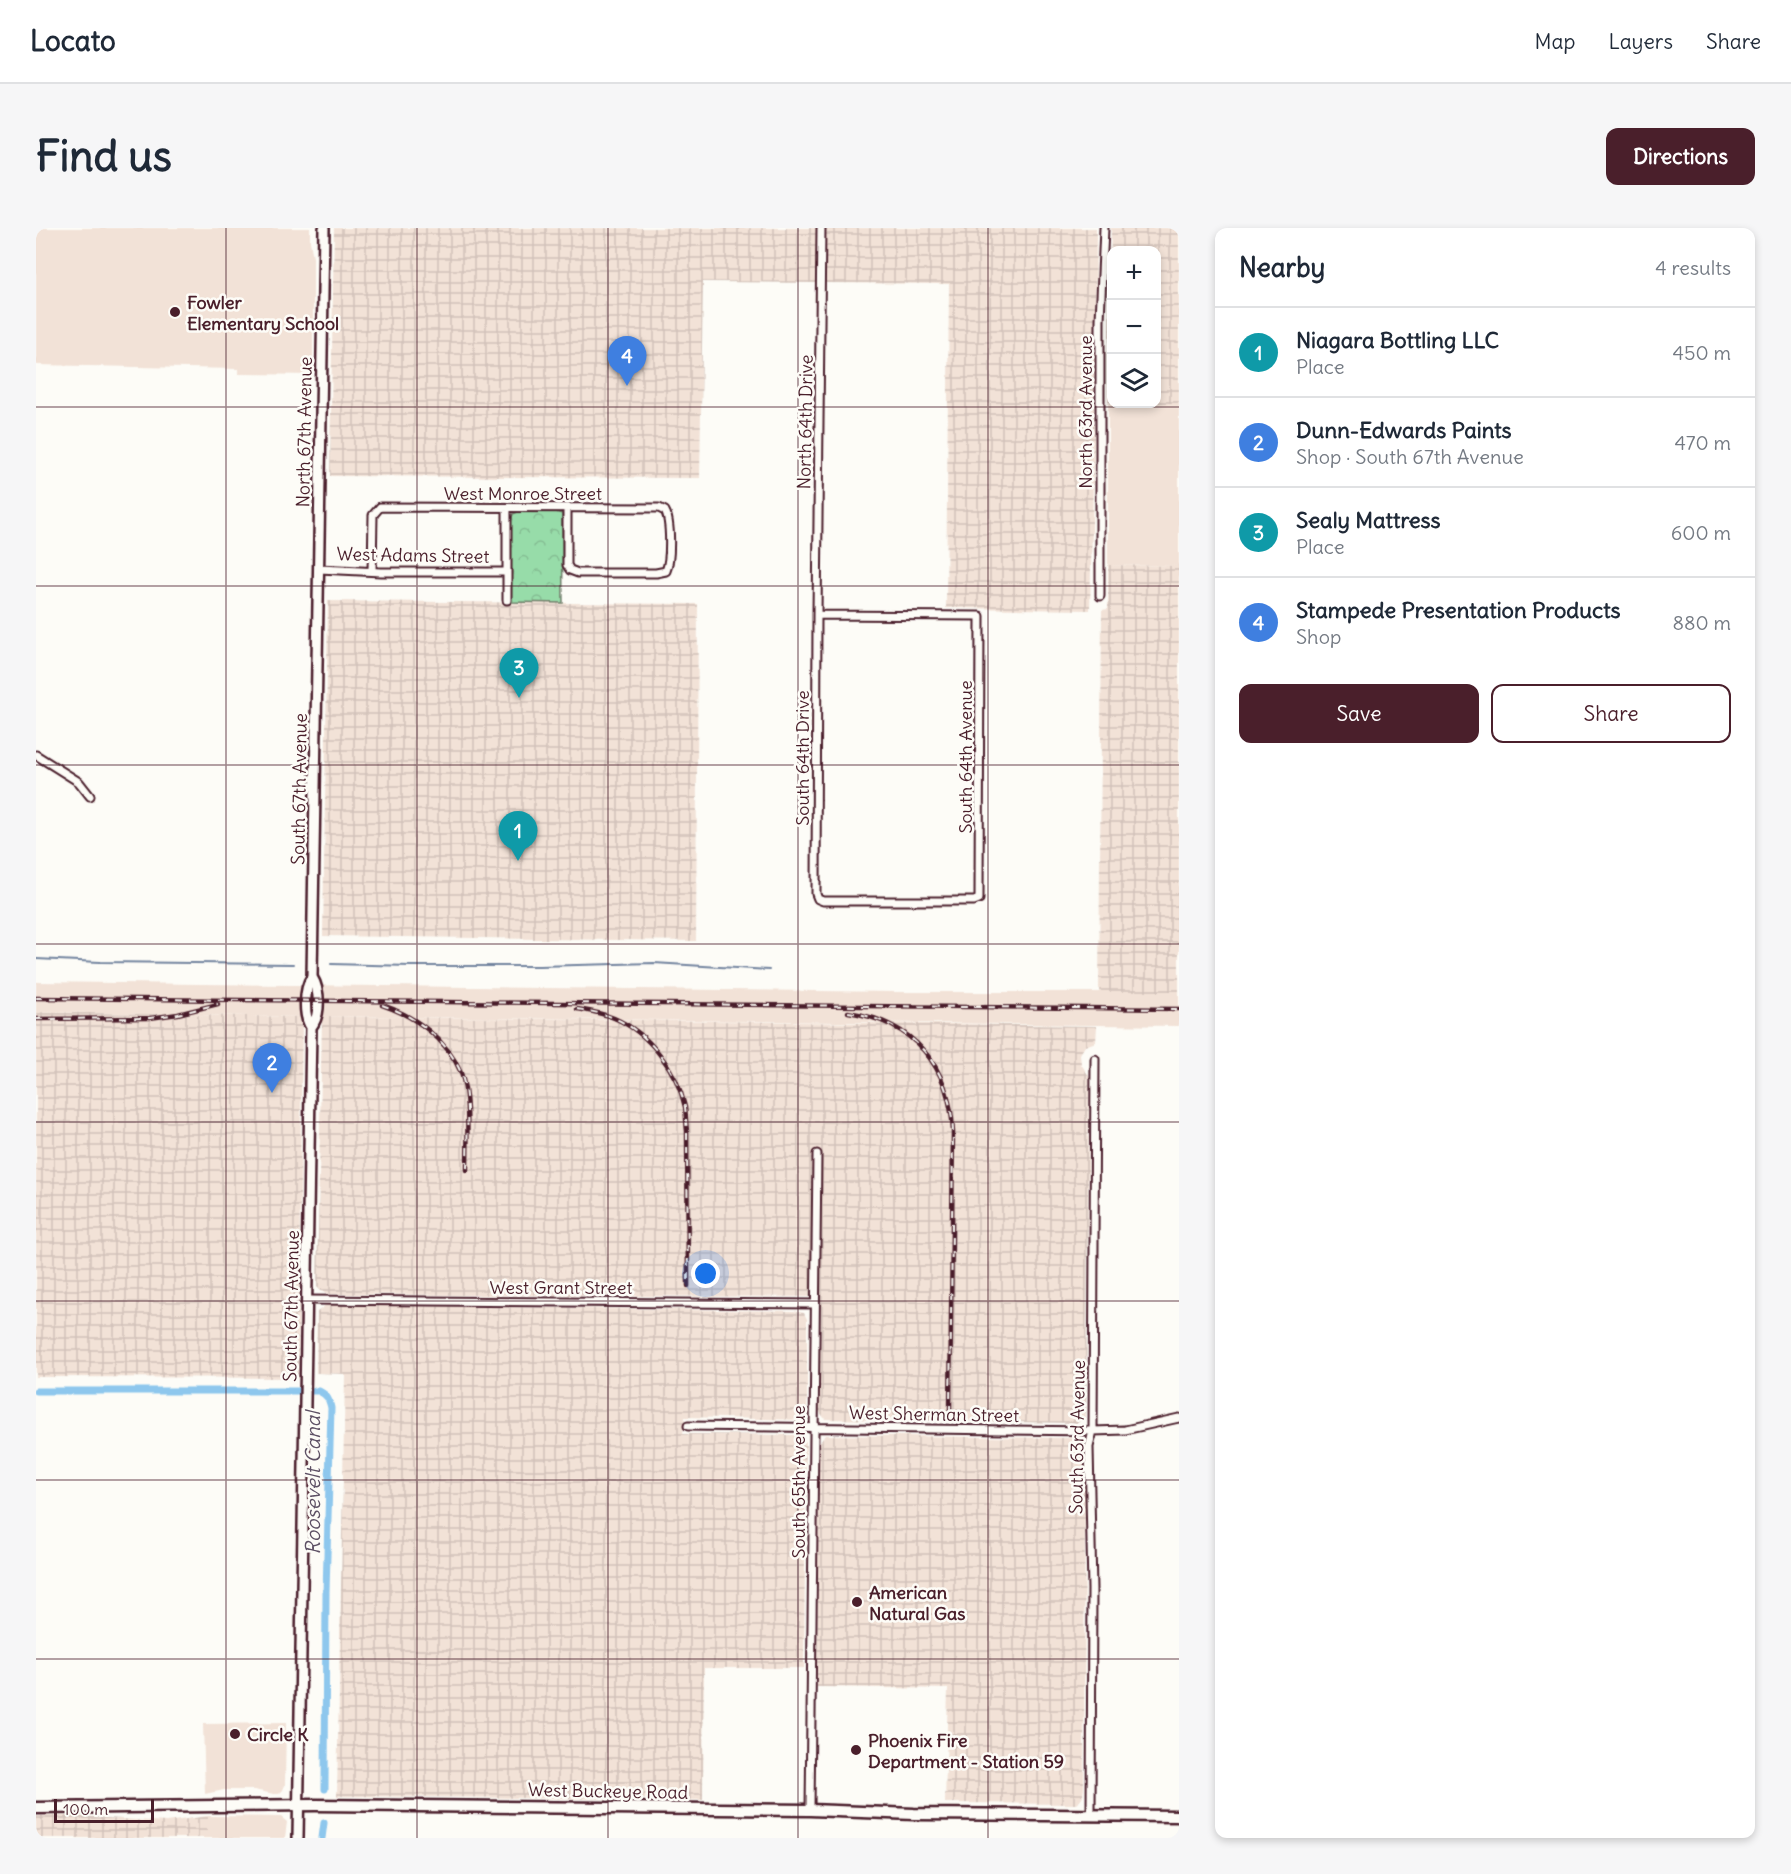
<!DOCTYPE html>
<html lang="en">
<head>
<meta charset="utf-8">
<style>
	body { margin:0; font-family:Delius,sans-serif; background:#f6f6f7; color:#1f2937 }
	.controls { position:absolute; right:18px; top:18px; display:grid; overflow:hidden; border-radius:12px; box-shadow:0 3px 9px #0003 }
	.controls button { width:54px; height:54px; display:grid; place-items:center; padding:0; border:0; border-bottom:2px solid #e0e1e3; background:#fff; color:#1f2937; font:30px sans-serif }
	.scale { position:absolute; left:18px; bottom:15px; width:100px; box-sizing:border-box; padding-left:6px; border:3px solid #4a1f2b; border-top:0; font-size:16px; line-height:21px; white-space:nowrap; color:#4a1f2b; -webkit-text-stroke:4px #fdfcf7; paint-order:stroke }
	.you { position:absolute; left:670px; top:1046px; width:21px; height:21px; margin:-15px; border:4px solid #fff; border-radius:50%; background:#1a73e8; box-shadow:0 0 0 9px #1a73e833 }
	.badge { display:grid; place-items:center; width:39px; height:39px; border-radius:50%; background:#4a1f2b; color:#fff; font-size:20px; font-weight:700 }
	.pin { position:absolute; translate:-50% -50px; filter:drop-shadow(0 2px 3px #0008) }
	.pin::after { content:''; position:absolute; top:32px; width:21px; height:18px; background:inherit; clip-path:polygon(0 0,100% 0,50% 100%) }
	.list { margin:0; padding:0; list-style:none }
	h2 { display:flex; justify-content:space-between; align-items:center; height:78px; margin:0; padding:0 24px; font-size:26px }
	h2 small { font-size:20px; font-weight:400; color:#747a83 }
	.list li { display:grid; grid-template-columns:39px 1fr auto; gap:18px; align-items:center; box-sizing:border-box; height:90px; padding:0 24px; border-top:2px solid #e0e1e3 }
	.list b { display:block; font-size:22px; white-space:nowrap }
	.list p { margin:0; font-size:20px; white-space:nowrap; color:#747a83 }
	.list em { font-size:20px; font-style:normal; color:#747a83 }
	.actions { display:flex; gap:12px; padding:18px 24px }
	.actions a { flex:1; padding:14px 0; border:2px solid #4a1f2b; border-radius:12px; text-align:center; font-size:21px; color:#4a1f2b }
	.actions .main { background:#4a1f2b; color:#fff }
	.icon { flex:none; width:33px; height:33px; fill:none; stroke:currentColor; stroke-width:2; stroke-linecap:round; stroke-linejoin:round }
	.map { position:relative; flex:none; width:1143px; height:1610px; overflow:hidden; border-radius:12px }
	header { display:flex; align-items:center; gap:36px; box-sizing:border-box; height:84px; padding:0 30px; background:#fff; border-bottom:2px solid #e0e1e3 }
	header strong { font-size:28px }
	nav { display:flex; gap:33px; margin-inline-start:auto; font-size:21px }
	.intro { display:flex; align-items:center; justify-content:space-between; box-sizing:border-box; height:144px; padding:0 36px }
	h1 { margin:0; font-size:42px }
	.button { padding:15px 27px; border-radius:12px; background:#4a1f2b; color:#fff; font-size:21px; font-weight:700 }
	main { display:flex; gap:36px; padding:0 36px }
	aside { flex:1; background:#fff; border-radius:12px; box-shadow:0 3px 9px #0003 }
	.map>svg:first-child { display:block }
	.built { fill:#f2e2d7 }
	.industrial { fill:url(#industrial-grid) }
	.forest { fill:url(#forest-crowns); stroke:#707e6a; stroke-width:1.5 }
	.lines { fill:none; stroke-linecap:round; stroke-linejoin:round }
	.stream { stroke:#73849f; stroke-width:2 }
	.canal { stroke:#8ec7ed; stroke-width:7 }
	.minor-casing { stroke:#4a1f2b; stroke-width:11 }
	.secondary-casing { stroke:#4a1f2b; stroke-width:14 }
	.primary-casing { stroke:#4a1f2b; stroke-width:15 }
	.minor { stroke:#fdfcf7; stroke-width:7 }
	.secondary { stroke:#fdfcf7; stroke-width:9 }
	.primary { stroke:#fdfcf7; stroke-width:10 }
	.rail-casing { stroke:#4a1f2b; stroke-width:4.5 }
	.rail { stroke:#fdfcf7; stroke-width:2; stroke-dasharray:7; stroke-linecap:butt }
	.grid { fill:none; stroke:#4a1f2b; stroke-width:1.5; stroke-opacity:0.55 }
	.poi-dot { fill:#4a1f2b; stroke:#fdfcf7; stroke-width:2 }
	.labels { text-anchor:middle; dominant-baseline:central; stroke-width:5; stroke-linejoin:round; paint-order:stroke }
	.poi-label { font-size:18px; font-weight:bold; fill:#4a1f2b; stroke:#fdfcf7; text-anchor:start }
	.street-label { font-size:18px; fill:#4a1f2b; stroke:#fdfcf7 }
	.water-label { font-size:20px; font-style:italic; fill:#5e5165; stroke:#fdfcf7 }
</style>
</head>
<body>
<header>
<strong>Locato</strong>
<nav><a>Map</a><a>Layers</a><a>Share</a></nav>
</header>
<div class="intro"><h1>Find us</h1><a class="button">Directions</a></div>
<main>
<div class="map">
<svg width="1143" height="1610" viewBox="0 0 1143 1610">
	<defs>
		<pattern id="industrial-grid" width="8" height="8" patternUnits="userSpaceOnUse" patternTransform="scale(1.5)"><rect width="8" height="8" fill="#f2e2d7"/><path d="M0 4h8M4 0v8" fill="none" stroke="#d1c1b9"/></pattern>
		<pattern id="forest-crowns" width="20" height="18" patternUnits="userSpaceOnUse" patternTransform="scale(1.5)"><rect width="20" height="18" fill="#97dca9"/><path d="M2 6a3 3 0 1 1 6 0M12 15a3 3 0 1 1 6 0" fill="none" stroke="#84bc92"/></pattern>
	</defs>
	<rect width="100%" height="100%" fill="#fdfcf7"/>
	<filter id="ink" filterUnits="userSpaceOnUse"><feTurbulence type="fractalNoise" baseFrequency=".0167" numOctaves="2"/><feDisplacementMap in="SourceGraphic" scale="12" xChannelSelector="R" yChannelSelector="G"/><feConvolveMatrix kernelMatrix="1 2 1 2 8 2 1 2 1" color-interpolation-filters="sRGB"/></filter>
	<g filter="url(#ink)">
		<!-- built -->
		<path class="built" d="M 0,0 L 274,0 L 274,13 L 277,30 L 277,147 L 202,146 L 202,141 L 0,137 Z
			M 1072,175 L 1143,175 L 1143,338 L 1072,337 Z
			M 0,754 L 862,764 L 1143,764 L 1143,798 L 286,788 L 266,789 L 0,784 Z
			M 250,1495 L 249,1557 L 247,1562 L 243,1566 L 238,1566 L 218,1562 L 188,1562 L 169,1566 L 167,1496 Z
			M 172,1588 L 245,1589 L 251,1594 L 249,1610 L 172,1610 Z"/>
		<!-- industrial -->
		<path class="industrial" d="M 298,0 L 1060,0 L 1058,215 L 1054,382 L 910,380 L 913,56 L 667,54 L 664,250 L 294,248 Z
			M 1075,0 L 1143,0 L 1143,175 L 1121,175 L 1120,22 L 1076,22 L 1076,175 L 1072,174 Z
			M 1072,337 L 1143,338 L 1143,764 L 1063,764 L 1066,382 L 1072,381 Z
			M 292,373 L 662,376 L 660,713 L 287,708 Z
			M 0,784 L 266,789 L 262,1150 L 0,1149 Z
			M 286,788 L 1061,798 L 1060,814 L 1049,818 L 1044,826 L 1045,836 L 1053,848 L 1050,1186 L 1049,1190 L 1041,1195 L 789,1191 L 783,1183 L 785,1069 L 292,1066 L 285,1063 L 281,1059 Z
			M 290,1077 L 758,1083 L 768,1085 L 771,1091 L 771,1184 L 768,1190 L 765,1192 L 649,1189 L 647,1206 L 762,1207 L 770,1214 L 768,1440 L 668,1440 L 667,1572 L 301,1568 L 309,1146 L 280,1145 L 281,1084 Z
			M 789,1207 L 1040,1210 L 1045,1211 L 1049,1217 L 1048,1560 L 1047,1567 L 1044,1573 L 1040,1576 L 909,1575 L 912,1461 L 781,1459 L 783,1216 Z
			M 0,1588 L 42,1588 L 130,1594 L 172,1588 L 172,1610 L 0,1610 Z"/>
		<!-- forest -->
		<path class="forest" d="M 482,284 L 520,284 L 526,286 L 527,375 L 475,374 L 475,292 L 477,286 Z"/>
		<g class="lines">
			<!-- stream -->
			<path class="stream" d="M 0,731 L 64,734 L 257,736
				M 295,736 L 375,738 L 503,738 L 618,735 L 733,742"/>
			<!-- canal -->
			<path class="canal" d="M 0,1163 L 283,1163 C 291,1167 293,1171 295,1180 L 290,1364 L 289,1561
				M 286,1610 L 288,1595"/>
			<defs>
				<path id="minor" d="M 283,341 L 345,344 L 471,344
					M 336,343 L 337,287 L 344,279 L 623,280 L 629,283 C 635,293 635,332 630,343 L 620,345 L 542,345 L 534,342 L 531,337 L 531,280
					M 1064,368 L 1064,92 L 1068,0
					M 471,372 L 471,280
					M 781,387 L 944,388 L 943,671 L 938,673 L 787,673 L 782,671 L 780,666 L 781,387 L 785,0
					M 0,527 L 43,554 L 54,568
					M 272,1072 L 779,1076
					M 652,1198 L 1057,1203 L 1089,1202 L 1143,1190
					M 774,1582 L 781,926
					M 1055,1587 L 1056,1361 L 1053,1219 L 1057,1203 L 1059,831"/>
				<path id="secondary" d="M 275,799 C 267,788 268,761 276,749
					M 262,1610 L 275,799 C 285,787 284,762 276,749 L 288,0"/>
				<path id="primary" d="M 0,1580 L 279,1577 L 774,1582 L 878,1586 L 1143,1588"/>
			</defs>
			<!-- minor casing -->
			<use href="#minor" class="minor-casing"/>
			<!-- secondary casing -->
			<use href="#secondary" class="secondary-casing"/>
			<!-- primary casing -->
			<use href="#primary" class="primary-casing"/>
			<!-- minor -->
			<use href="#minor" class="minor"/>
			<!-- secondary -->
			<use href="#secondary" class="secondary"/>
			<!-- primary -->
			<use href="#primary" class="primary"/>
			<defs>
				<path id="rail" d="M 0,770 L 1143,781
					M 346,777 C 379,788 411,811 425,845 C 434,868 431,916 431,942
					M 541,781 C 553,783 566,785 578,790 C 613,805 641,842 649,879 C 650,887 650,895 651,903 L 652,1058
					M 812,784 C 878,794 914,838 917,904 L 914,1183
					M 0,791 L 114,790 L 142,786 L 182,776"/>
			</defs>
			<!-- rail casing -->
			<use href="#rail" class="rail-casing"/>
			<!-- rail -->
			<use href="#rail" class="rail"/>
		</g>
	</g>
	<!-- grid -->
	<path class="grid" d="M 190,0 L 190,1610M 381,0 L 381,1610M 572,0 L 572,1610M 762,0 L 762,1610M 952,0 L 952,1610M 0,179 L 1143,179M 0,358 L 1143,358M 0,537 L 1143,537M 0,716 L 1143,716M 0,894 L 1143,894M 0,1073 L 1143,1073M 0,1252 L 1143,1252M 0,1431 L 1143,1431"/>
	<!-- markers -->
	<g class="poi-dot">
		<circle cx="139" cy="84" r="6"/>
		<circle cx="821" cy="1374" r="6"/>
		<circle cx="199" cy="1506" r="6"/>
		<circle cx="820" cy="1522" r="6"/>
	</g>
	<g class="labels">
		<!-- poi labels -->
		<g class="poi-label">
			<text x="151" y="74">Fowler<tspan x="151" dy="21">Elementary School</tspan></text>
			<text x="833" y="1364">American<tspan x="833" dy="21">Natural Gas</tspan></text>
			<text x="211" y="1506">Circle K</text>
			<text x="832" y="1512">Phoenix Fire<tspan x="832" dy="21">Department - Station 59</tspan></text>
		</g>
		<!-- street labels -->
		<g class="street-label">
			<text transform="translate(1049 184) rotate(-90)">North 63rd Avenue</text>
			<text transform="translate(769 194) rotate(-89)">North 64th Drive</text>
			<text transform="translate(268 204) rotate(-89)">North 67th Avenue</text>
			<text x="487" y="265">West Monroe Street</text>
			<text transform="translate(377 327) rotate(1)">West Adams Street</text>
			<text transform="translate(929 529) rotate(-90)">South 64th Avenue</text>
			<text transform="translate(766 530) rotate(-90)">South 64th Drive</text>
			<text transform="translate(263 561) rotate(-89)">South 67th Avenue</text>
			<text x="525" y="1059">West Grant Street</text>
			<text transform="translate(255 1078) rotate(-89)">South 67th Avenue</text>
			<text transform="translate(898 1186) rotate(1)">West Sherman Street</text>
			<text transform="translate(1041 1209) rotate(-89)">South 63rd Avenue</text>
			<text transform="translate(762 1254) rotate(-90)">South 65th Avenue</text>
			<text transform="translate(572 1563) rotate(1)">West Buckeye Road</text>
		</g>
		<!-- water labels -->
		<g class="water-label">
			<text transform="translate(276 1255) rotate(-90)">Roosevelt Canal</text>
		</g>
	</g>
</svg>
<div class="controls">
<button>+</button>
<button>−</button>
<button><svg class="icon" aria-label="layers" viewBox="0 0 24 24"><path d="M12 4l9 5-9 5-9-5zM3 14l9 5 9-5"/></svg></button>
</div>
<div class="scale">100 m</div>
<div class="you"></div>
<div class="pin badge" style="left:482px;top:633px;background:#0f9aa8">1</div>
<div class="pin badge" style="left:236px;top:865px;background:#3f7fe0">2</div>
<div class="pin badge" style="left:483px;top:470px;background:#0f9aa8">3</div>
<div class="pin badge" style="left:591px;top:158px;background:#3f7fe0">4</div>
</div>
<aside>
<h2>Nearby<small>4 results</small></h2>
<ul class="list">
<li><span class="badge" style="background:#0f9aa8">1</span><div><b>Niagara Bottling LLC</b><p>Place</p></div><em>450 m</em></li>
<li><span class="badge" style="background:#3f7fe0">2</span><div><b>Dunn-Edwards Paints</b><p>Shop · South 67th Avenue</p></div><em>470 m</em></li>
<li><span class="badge" style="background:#0f9aa8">3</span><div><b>Sealy Mattress</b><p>Place</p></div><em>600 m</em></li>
<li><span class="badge" style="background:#3f7fe0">4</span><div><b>Stampede Presentation Products</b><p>Shop</p></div><em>880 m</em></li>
</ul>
<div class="actions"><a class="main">Save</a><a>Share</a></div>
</aside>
</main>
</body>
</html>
